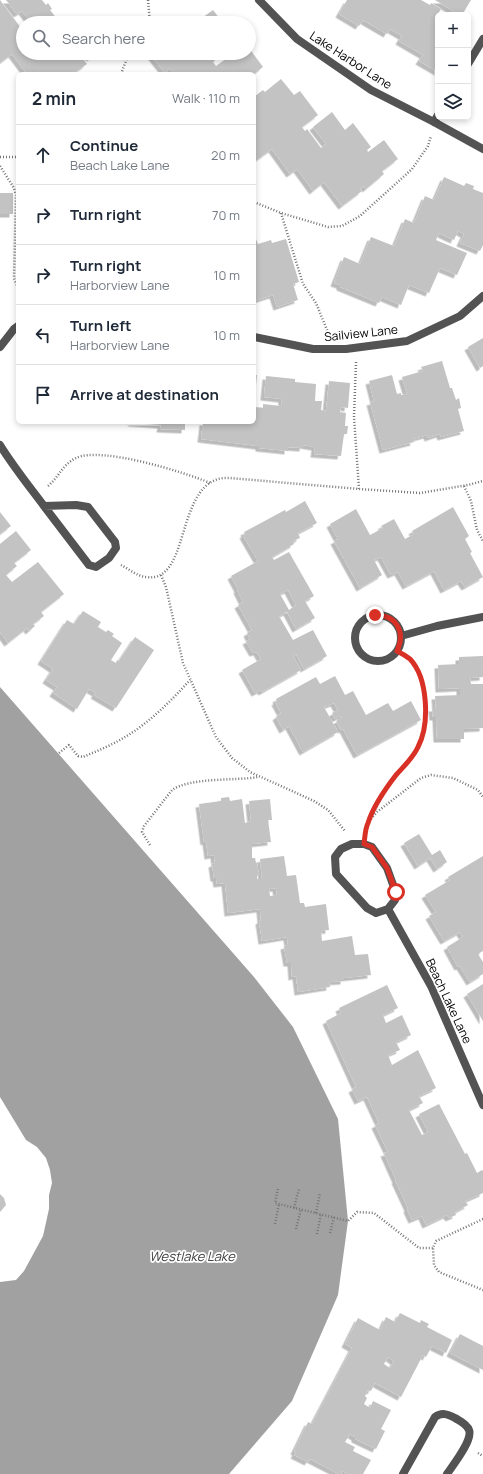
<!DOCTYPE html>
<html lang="en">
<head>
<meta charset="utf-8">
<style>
	body { margin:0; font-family:Manrope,sans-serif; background:#f6f6f7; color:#1f2937 }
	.controls { position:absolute; right:12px; top:12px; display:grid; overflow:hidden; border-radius:6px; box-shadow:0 2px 6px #0003 }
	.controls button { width:36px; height:36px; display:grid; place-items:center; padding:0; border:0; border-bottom:1px solid #e0e1e3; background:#fff; color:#1f2937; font:20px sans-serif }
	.stop { position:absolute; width:12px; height:12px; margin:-9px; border:3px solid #d93025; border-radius:50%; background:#fff }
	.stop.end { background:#d93025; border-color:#fff; box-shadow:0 1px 4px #0008 }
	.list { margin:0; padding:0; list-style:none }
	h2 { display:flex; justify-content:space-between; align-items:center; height:52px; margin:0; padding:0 16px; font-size:17px }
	h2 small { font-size:13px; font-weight:400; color:#747a83 }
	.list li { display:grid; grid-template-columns:26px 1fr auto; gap:12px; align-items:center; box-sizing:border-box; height:60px; padding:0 16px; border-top:1px solid #e0e1e3 }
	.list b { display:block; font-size:15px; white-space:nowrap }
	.list p { margin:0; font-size:13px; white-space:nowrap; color:#747a83 }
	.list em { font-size:13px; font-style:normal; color:#747a83 }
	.icon { flex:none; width:22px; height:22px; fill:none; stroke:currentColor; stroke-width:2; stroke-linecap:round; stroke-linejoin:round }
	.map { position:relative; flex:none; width:483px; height:1474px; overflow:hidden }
	.search { position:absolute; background:#fff; box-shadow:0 2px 6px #0003; left:16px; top:16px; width:240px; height:44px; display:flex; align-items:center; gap:10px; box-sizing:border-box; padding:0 14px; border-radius:22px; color:#747a83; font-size:15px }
	.panel { position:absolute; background:#fff; box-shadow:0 2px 6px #0003; left:16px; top:72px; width:240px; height:352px; border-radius:6px }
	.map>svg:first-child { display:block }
	.water { fill:#a1a1a1 }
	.building { fill:#c3c3c3; fill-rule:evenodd; filter:url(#shadow) }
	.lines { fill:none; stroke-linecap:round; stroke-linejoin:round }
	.path { stroke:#757575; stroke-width:2.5; stroke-dasharray:1 2; stroke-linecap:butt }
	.lane { stroke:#535353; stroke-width:8 }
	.street { stroke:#535353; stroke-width:8 }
	.route { stroke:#d93025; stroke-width:5 }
	.labels { text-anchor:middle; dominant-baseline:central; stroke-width:3.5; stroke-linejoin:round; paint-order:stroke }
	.street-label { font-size:12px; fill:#000; stroke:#fff }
	.water-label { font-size:13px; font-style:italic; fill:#424242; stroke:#fff }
</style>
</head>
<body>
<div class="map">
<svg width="483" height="1474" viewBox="0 0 483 1474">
	<defs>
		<filter id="shadow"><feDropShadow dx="-3.5" dy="3.5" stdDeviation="0" flood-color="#0004"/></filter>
	</defs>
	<rect width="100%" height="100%" fill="#fff"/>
	<!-- water -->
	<path class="water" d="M 0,687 L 254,977 L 293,1027 L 338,1119 L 348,1221 L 338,1295 L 292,1401 L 229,1474 L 0,1474 L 0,1282 L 16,1280 L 24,1271 L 43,1236 L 49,1209 L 49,1195 L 52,1183 L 50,1170 L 46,1158 L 37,1147 L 26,1140 L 0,1097 Z"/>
	<!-- building -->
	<path class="building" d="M 0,0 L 21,28 L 23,27 L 23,53 L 78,53 L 87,64 L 73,74 L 38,74 L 37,72 L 35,74 L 27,74 L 12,54 L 0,63 Z
		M 6,0 L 42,0 L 46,5 L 48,3 L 52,9 L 50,10 L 58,20 L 54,23 L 28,23 L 30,21 L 22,11 L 17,14 Z
		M 347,0 L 421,0 L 430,5 L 431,3 L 441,9 L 436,17 L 438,18 L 438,72 L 419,61 L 423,55 L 399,41 L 402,36 L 390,29 L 387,34 L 363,20 L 359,26 L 339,14 Z
		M 435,0 L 471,0 L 462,15 L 460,15 Z
		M 213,10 L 223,23 L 195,23 Z
		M 249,48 L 263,67 L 254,74 L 174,74 L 170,68 L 165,73 L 150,54 L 211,53 L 214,58 L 213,59 L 215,61 L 213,62 L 216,66 L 230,56 L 233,60 L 242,53 L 249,53 Z
		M 86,53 L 97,53 L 90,58 Z
		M 281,79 L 294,95 L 300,91 L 318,115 L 302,127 L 305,131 L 307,129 L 321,148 L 326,144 L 313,127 L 332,112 L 345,130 L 353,123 L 371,147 L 367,150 L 368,152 L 384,140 L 398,159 L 382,171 L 384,174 L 366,189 L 364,186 L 360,189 L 362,191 L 342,206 L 324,182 L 313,191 L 297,169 L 290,174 L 272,149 L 254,162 L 254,97 L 263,90 L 265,92 Z
		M 444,177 L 464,186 L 466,183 L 474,186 L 473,189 L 483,193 L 483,245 L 480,251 L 460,243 L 464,234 L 458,231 L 454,240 L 439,233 L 436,240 L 467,253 L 457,275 L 440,268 L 429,293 L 409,285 L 401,305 L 382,297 L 379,303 L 340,287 L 340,285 L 334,283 L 344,257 L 360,264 L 371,237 L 394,246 L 405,219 L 414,223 L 425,196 L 434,200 Z
		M 0,193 L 13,193 L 13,214 L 0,214 Z
		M 254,234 L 258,244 L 271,240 L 272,243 L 286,239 L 299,282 L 293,284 L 298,300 L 277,307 L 273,295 L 254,301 Z
		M 483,338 L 483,366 L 480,368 L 468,347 Z
		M 442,361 L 450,388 L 452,388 L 456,400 L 459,398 L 461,408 L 458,409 L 464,431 L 441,437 L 440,434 L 428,438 L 427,435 L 413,439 L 414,442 L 383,450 L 370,402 L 374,401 L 369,381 L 392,375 L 397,394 L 401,393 L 401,395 L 407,394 L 402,377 L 423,371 L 421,367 Z
		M 254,375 L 257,375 L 255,396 L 254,396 Z
		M 266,376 L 295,379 L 295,382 L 316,384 L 315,401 L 322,401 L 321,410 L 326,411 L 329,381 L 350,383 L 348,408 L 341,407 L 340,412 L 346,413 L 345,426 L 348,426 L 347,434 L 344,434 L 341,456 L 314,454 L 315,447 L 303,445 L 303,448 L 288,447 L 288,451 L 259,448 L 259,446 L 201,439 L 203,422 L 254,422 L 254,404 L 256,404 L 256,407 L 263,408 L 263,404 L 281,406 L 282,399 L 264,397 Z
		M 132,422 L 185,422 L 185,430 L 160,429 L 161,425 L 131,423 Z
		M 305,501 L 317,523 L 298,533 L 300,538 L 293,541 L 294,544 L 272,557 L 274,560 L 289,552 L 314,596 L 305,601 L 315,618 L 296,629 L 287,612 L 279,616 L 293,640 L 313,630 L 327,656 L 304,669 L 296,654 L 293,656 L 301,670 L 262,692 L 261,690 L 255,693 L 242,670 L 261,659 L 257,652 L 253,653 L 246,641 L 250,639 L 247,633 L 252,630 L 238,605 L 243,602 L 237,590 L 238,589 L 231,576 L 258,561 L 243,535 L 245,534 L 244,532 L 285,510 L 286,512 ZM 288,590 L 296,605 L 289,610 L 280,594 Z
		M 453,507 L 469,536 L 465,539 L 472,552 L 470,553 L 483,577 L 465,587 L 461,581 L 444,590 L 434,571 L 406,586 L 398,572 L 391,575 L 381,557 L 374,560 L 382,575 L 360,588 L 334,541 L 338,539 L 330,524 L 356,509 L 370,535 L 383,528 L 381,526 L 394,519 L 405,539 L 414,534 L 412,531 Z
		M 0,512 L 11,526 L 0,534 Z
		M 16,531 L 31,550 L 14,563 L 17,566 L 6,575 L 12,582 L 38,562 L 64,594 L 41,612 L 44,616 L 33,624 L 35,626 L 29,631 L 27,628 L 8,643 L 0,632 L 0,544 Z
		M 83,611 L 101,622 L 98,627 L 106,632 L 108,630 L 114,634 L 112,636 L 122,643 L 111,660 L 116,663 L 117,660 L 119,661 L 135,637 L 154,650 L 116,708 L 94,695 L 96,693 L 89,689 L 77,709 L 53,693 L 57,687 L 46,680 L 53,669 L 41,661 L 67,620 L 74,624 Z
		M 483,656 L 483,677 L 470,678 L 471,684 L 483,684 L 483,728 L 464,729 L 464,739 L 437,739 L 436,717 L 433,717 L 432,708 L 436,708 L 435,696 L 460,695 L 460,688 L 439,689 L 438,665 L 459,664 L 459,657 Z
		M 335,676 L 345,695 L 353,691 L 366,715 L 388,703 L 393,711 L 411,701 L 421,720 L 357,755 L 343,729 L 341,730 L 336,721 L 342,718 L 341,716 L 335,719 L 332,713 L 338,710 L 334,703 L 324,707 L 338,732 L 303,752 L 289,726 L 283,730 L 276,717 L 281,713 L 275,702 L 277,701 L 276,699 L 316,677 L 320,684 Z
		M 229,797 L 230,801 L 242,799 L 245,823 L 251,821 L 249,801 L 270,799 L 272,820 L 268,820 L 271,842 L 252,844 L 252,858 L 255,858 L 256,863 L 257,863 L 259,875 L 257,876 L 257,879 L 262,879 L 260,859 L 284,856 L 287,876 L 296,875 L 300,903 L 304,903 L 305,907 L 326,904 L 329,930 L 321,931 L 322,941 L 352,936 L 355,955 L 368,954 L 371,975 L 344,978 L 344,981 L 329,982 L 330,987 L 298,992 L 296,976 L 292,977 L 291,963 L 287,963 L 284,946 L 288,945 L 287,937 L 262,941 L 259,921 L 261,920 L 260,909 L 228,913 L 225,883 L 217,884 L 216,878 L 214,878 L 212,864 L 215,863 L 214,855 L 208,856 L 206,841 L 204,842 L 199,804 L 221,801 L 221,798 ZM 276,888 L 277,895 L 270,896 L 269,889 Z
		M 419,834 L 432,855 L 440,850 L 447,862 L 437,869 L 430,858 L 418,866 L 404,843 Z
		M 483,856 L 483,951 L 478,954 L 483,962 L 483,974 L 470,982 L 460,966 L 458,967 L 447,947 L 463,937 L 460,932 L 444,941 L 429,916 L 436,912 L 425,895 L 450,880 L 448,877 Z
		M 483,984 L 483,1021 L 467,994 Z
		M 387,985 L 398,1008 L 383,1015 L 386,1023 L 402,1015 L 411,1035 L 396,1042 L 400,1050 L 388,1055 L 392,1065 L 418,1050 L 436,1088 L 419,1096 L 423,1103 L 409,1110 L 422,1135 L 428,1132 L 419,1114 L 439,1104 L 465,1154 L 467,1153 L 477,1173 L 482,1170 L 483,1171 L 483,1193 L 465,1201 L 468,1205 L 455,1212 L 456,1215 L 449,1218 L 447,1215 L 426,1225 L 422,1216 L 412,1220 L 407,1209 L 408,1208 L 395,1180 L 396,1180 L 384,1153 L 388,1152 L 375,1125 L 379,1123 L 367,1097 L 358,1101 L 352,1089 L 356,1087 L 326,1021 L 341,1013 L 339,1008 Z
		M 0,1194 L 4,1198 L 6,1205 L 0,1212 Z
		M 400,1313 L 420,1323 L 421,1320 L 429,1324 L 427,1327 L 452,1340 L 446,1353 L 432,1346 L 426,1357 L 423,1355 L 401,1397 L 375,1383 L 371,1391 L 368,1390 L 365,1396 L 367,1398 L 364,1404 L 370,1408 L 373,1401 L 391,1410 L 381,1429 L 385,1431 L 376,1449 L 355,1439 L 355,1437 L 350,1434 L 345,1442 L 355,1447 L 353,1451 L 371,1460 L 363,1474 L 348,1474 L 342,1471 L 341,1474 L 339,1474 L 310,1459 L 308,1462 L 294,1455 L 296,1452 L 294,1451 L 308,1422 L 312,1424 L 352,1348 L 345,1344 L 358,1318 L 380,1330 L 386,1317 L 395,1322 ZM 388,1357 L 394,1361 L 390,1368 L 384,1364 Z
		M 460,1334 L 483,1346 L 483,1370 L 450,1353 Z"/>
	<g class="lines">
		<!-- path -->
		<path class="path" d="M 148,0 L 150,23
			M 121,74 L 129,53
			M 0,157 L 18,157
			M 0,166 L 14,188 L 16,195 L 14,278 L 18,289
			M 254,202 L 281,213 L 328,227 L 342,226 L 360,216 L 412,169 L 428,146 L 431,136
			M 281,213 L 303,284 L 316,303 L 327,330 L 327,335
			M 356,362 L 354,417 L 359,489
			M 48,486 C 59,477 62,465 76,458 C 101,446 184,472 210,483
			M 464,486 L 471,501 L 477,530 L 483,541
			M 121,565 C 129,569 137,576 146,577 C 189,584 176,492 218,479 C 222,478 226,478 230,478 L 359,489 L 420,493 L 468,485 L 483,481
			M 161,575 L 166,587 L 183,663 L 216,737 L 232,758 L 250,772 L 314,801 L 328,810 L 345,831
			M 59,753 L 69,745 L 78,756 L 83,757 C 97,751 112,745 125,737 C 149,723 171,701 190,680
			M 371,819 L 377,812 L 421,778 L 431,775 L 453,778 L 478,790 L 483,797
			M 368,823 C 376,807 384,792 394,778 C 403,767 413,759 419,746 C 428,728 428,696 421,676 C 417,666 408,658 399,652
			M 150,845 L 142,832 L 144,826 L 172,790 C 191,777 235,781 258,777
			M 278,1189 L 275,1203 L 348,1221 L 357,1212 L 374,1213 L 419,1248 L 433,1248
			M 294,1208 L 299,1189
			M 316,1213 L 320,1193
			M 483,1219 L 436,1241 L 433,1248 L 434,1265 L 439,1272 L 483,1290
			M 275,1224 L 279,1204
			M 296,1229 L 301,1209
			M 330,1233 L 334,1217
			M 317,1234 L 321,1214
			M 478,1453 L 483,1456"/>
		<!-- lane -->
		<path class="lane" d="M 468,64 L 483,39
			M 434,122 L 438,115"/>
		<!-- street -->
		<path class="street" d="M 259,0 L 297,39 L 371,90 L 434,122 L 483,149
			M 254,337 L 313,349 L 346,349 L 407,341 L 460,316 L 483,296
			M 0,347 L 14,329 L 18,326
			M 0,445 C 13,466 29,486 44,506 L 89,565 L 96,567 L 109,558 L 116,548 L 115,542 L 88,507 L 76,505 L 44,506
			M355 638a23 23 0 1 1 46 0a23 23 0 1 1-46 0Z
			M 401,636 L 437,626 L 483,617
			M 352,844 L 364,844 L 372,847 L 387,868 L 396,893 L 395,900 L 388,909 L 376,913 L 367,908 L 336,874 L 335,857 L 341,849 Z
			M 388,909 L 431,986 L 483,1105
			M 403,1474 L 435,1417 C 442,1412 447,1414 455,1418 C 460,1421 467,1424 469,1430 C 473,1440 453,1465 447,1474"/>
	</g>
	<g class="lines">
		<!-- route -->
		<path class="route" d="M 375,615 C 396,615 406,631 397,651 C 401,653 406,656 410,659 C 428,678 430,724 418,747 C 413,758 404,766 396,775 C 386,788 373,807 368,823 C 365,829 365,837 364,844 L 372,847 L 387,868 L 396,892"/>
	</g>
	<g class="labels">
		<!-- street labels -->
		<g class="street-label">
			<text transform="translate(351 60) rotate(33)">Lake Harbor Lane</text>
			<text transform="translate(361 333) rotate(-6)">Sailview Lane</text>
			<text transform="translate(449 1001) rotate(65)">Beach Lake Lane</text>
		</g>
		<!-- water labels -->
		<g class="water-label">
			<text x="192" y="1256">Westlake Lake</text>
		</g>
	</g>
</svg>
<div class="controls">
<button>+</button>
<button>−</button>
<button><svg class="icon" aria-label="layers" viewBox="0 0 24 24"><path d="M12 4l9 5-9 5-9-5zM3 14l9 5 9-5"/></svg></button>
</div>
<div class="stop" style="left:396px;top:892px"></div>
<div class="stop end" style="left:375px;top:615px"></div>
<div class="search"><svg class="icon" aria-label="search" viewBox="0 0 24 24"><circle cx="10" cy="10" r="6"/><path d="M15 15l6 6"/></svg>Search here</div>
<section class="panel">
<h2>2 min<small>Walk · 110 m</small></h2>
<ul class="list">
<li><svg class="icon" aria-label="ahead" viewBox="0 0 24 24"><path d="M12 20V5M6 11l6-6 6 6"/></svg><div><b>Continue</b><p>Beach Lake Lane</p></div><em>20 m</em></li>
<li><svg class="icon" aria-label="right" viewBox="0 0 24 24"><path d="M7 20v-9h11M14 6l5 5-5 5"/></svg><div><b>Turn right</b></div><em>70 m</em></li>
<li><svg class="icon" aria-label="right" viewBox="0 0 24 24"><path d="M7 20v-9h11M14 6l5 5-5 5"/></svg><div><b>Turn right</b><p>Harborview Lane</p></div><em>10 m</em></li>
<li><svg class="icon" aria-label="left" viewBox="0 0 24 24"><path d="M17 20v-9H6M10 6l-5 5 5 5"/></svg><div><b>Turn left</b><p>Harborview Lane</p></div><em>10 m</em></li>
<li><svg class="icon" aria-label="arrive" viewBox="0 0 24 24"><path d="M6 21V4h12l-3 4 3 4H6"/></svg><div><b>Arrive at destination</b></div></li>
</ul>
</section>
</div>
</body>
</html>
